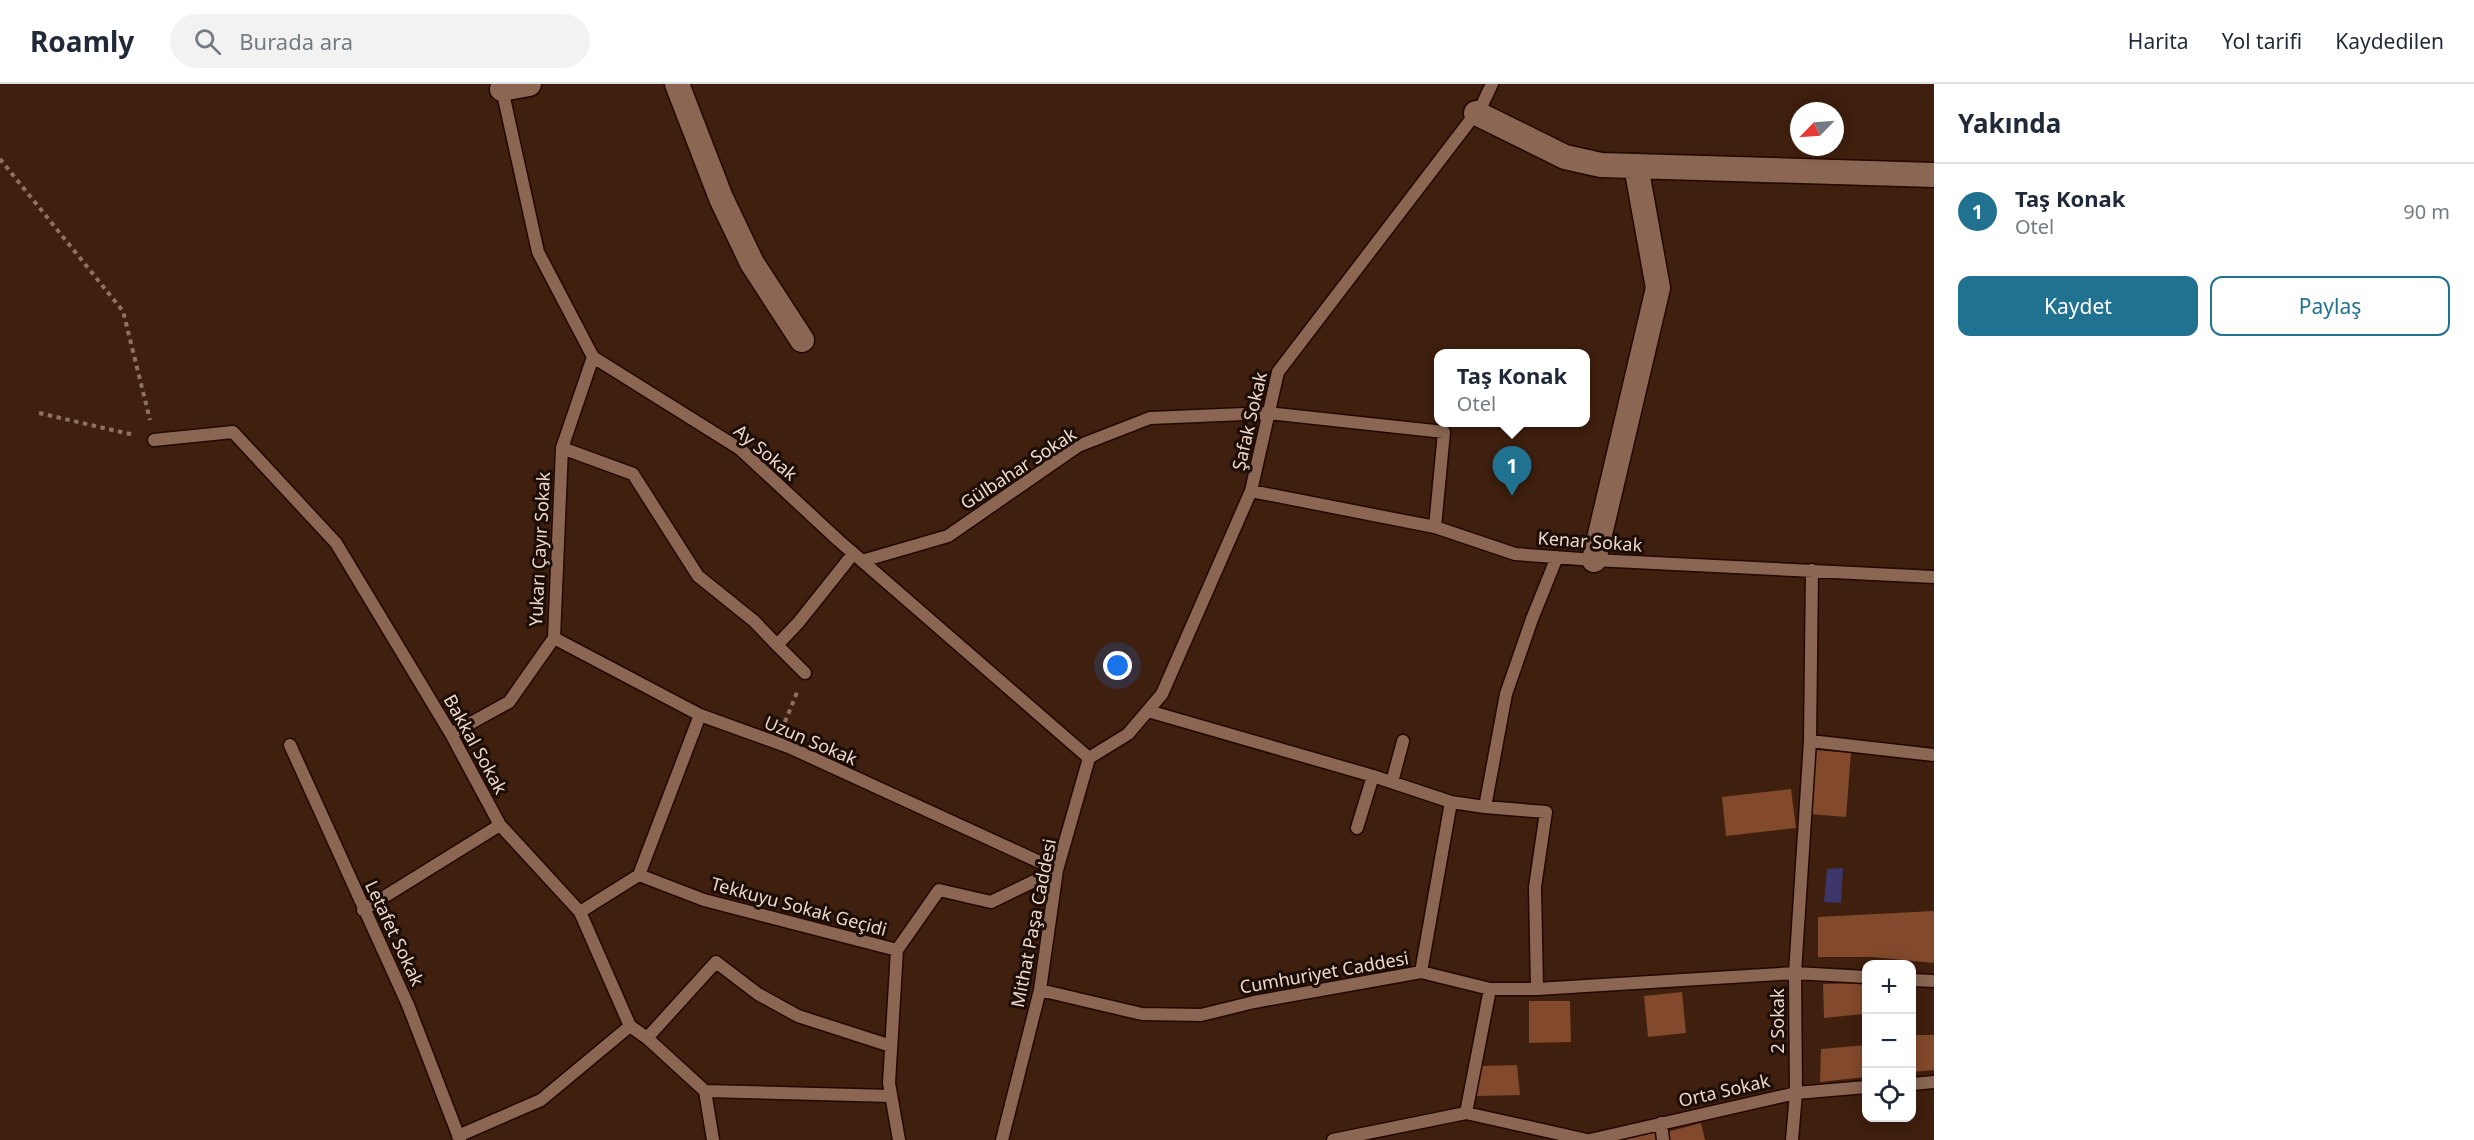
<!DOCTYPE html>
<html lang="tr">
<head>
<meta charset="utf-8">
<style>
	body { margin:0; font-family:"Noto Sans",sans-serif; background:#f2f2f3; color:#1f2937 }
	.controls { position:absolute; right:18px; bottom:18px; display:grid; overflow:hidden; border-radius:12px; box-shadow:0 3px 15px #0003 }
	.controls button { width:54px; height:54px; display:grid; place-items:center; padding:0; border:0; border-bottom:2px solid #e0e1e3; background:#fff; color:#1f2937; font:30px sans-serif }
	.compass { position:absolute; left:1790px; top:18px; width:54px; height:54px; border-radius:50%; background:#fff; box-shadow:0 3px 15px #0003; rotate:245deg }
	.you { position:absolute; left:1118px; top:582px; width:21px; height:21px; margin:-15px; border:4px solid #fff; border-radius:50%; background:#1a73e8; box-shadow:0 0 0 9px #1a73e833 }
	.badge { display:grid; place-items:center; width:39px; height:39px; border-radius:50%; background:#217191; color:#fff; font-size:20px; font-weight:700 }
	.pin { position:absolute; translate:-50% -50px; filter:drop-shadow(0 2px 3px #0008) }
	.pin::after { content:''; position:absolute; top:32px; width:21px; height:18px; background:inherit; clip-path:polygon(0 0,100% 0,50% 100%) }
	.popup { position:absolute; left:1434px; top:265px; width:156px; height:78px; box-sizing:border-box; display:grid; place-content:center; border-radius:12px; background:#fff; filter:drop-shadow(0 2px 4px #0005); font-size:20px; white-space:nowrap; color:#747a83 }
	.popup b { font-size:22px; color:#1f2937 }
	.popup::after { content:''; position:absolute; left:50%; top:100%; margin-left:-12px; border:12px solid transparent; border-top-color:#fff }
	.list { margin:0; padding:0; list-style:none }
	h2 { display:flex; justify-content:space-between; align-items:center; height:78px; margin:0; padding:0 24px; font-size:26px }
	h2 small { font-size:20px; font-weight:400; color:#747a83 }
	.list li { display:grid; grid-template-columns:39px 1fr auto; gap:18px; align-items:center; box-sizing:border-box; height:96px; padding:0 24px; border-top:2px solid #e0e1e3 }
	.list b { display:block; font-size:22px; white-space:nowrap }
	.list p { margin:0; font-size:20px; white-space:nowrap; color:#747a83 }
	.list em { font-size:20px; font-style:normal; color:#747a83 }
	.actions { display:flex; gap:12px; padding:18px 24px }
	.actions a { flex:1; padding:14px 0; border:2px solid #217191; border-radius:12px; text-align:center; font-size:21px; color:#217191 }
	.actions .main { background:#217191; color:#fff }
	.icon { flex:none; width:33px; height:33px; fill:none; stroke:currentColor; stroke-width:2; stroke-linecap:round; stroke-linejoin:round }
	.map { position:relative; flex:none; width:1934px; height:1056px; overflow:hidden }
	header { display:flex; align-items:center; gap:36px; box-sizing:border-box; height:84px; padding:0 30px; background:#fff; border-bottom:2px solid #e0e1e3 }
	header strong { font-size:28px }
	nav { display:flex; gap:33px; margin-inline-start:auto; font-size:21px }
	.search { width:420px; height:54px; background:#f2f2f3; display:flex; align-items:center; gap:15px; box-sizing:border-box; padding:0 21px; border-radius:33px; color:#747a83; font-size:22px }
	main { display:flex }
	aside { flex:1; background:#fff }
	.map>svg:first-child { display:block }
	.water { fill:#3c366b }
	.building { fill:#83492c }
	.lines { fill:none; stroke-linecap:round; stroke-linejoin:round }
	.lane-casing { stroke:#240700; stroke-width:15 }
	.street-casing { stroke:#240700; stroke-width:27 }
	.path { stroke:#8d7163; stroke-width:4; stroke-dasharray:4.5 4.5; stroke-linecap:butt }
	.lane { stroke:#8b6653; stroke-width:12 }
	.street { stroke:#8b6653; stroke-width:24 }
	.labels { text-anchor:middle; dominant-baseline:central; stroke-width:6; stroke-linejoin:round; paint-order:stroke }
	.street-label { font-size:18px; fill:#edd7cd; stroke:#1c0d07 }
</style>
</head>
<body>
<header>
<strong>Roamly</strong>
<div class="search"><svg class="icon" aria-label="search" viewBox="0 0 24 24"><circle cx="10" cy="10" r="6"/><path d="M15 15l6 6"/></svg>Burada ara</div>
<nav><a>Harita</a><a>Yol tarifi</a><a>Kaydedilen</a></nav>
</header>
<main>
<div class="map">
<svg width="1934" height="1056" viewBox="0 0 1934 1056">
	<rect width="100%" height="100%" fill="#3f1f0e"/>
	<!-- water -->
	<path class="water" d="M 1843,784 L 1841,819 L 1824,818 L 1827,785 Z"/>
	<!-- building -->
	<path class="building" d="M 1814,666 L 1851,669 L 1846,733 L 1809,730 Z
		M 1791,705 L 1796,744 L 1726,752 L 1722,713 Z
		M 1934,827 L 1934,879 L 1872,873 L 1818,873 L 1818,833 Z
		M 1864,899 L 1863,930 L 1824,934 L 1823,900 Z
		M 1682,908 L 1686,949 L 1648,953 L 1644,912 Z
		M 1529,917 L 1570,917 L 1571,958 L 1529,959 Z
		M 1912,951 L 1934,951 L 1934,986 L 1912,988 Z
		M 1866,961 L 1865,993 L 1820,998 L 1821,965 Z
		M 1517,981 L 1520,1011 L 1476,1012 L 1481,982 Z
		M 1701,1039 L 1705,1056 L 1669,1056 L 1667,1048 Z
		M 1657,1045 L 1659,1056 L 1624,1056 L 1623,1051 Z"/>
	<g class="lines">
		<defs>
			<path id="lane" d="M 502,5 L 538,168 L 593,273 L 740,365 L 838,456 L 1089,674
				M 154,356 L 233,348 L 336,459 L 451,650 L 500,741 L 580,828 L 630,942 L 647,954 L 705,1007 L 713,1056
				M 562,364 L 633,390 L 698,492 L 754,537 L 777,561
				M 1251,407 L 1435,443 L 1515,470 L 1594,476 L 1934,493
				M 862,477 L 948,452 L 1078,362 L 1150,334 L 1268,329 L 1444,348 L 1435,443
				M 1812,486 L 1810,657 L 1934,671
				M 554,554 L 700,631 L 789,663 L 1057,786
				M 805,589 L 777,561 L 798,539 L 853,470
				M 1148,627 L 1373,692
				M 451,650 L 509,618 L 554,554 L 562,364 L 593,273
				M 290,661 L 408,921 L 460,1056
				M 1392,698 L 1403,657
				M 1485,723 L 1546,728 L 1535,803 L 1537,905
				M 1357,744 L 1373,692 L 1451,718 L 1485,723 L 1506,610 L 1532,535 L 1557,473
				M 639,791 L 704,816 L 897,866 L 939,806 L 991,818 L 1057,786
				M 363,826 L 500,741
				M 580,828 L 639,791 L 700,631
				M 897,866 L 889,999 L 899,1056
				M 1421,888 L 1451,718
				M 1912,896 L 1934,897
				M 1040,906 L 1142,930 L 1201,931 L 1254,918 L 1421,888 L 1490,905 L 1537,905 L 1795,889 L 1866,893
				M 647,954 L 716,878 L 758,910 L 798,932 L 891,962
				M 1912,1000 L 1934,998
				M 705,1007 L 891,1012
				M 1466,1029 L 1490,905
				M 1661,1039 L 1663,1056
				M 458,1052 L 541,1016 L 630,942
				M 1002,1056 L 1040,906 L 1057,786 L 1089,674 L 1128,650 L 1162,610 L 1251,407 L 1278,288 L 1482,21 L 1492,0
				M 1333,1056 L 1466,1029 L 1587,1056
				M 1590,1056 L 1796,1009 L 1866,1003
				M 1792,1056 L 1796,1009 L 1795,889 L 1810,657"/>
			<path id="street" d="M 677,0 L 721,114 L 752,179 L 802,256
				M 502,5 L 529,0
				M 1476,29 L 1565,73 L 1601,81 L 1934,91
				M 1594,476 L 1658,204 L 1636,82"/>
		</defs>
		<!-- lane casing -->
		<use href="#lane" class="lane-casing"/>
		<!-- street casing -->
		<use href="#street" class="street-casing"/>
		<!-- path -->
		<path class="path" d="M 0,75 L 123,227 L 150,336
			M 39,329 L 134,351
			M 785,638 L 798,606"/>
		<!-- lane -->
		<use href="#lane" class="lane"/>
		<!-- street -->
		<use href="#street" class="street"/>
	</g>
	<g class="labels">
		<!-- street labels -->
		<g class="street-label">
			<text transform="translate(1249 337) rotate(-77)">Şafak Sokak</text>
			<text transform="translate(766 368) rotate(40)">Ay Sokak</text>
			<text transform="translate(1018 384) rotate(-33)">Gülbahar Sokak</text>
			<text transform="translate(1590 457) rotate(4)">Kenar Sokak</text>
			<text transform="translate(539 465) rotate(-87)">Yukarı Çayır Sokak</text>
			<text transform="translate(811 656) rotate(23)">Uzun Sokak</text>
			<text transform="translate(476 660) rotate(61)">Bakkal Sokak</text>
			<text transform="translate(799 822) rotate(15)">Tekkuyu Sokak Geçidi</text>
			<text transform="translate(1033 839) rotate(-79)">Mithat Paşa Caddesi</text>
			<text transform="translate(395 849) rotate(65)">Letafet Sokak</text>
			<text transform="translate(1324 888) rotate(-10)">Cumhuriyet Caddesi</text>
			<text transform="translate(1777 937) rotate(-90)">2 Sokak</text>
			<text transform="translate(1724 1006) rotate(-13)">Orta Sokak</text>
		</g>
	</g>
</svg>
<div class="controls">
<button>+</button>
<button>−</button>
<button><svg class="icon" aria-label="locate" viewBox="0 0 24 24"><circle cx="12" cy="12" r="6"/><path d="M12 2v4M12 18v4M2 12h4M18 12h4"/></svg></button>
</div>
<svg class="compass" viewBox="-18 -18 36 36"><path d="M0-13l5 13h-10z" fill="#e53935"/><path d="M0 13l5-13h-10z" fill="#747a83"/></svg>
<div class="you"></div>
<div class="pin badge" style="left:1512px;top:412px">1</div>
<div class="popup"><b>Taş Konak</b>Otel</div>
</div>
<aside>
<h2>Yakında<small></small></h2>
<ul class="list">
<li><span class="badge">1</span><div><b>Taş Konak</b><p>Otel</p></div><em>90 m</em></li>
</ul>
<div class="actions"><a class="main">Kaydet</a><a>Paylaş</a></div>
</aside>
</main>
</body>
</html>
